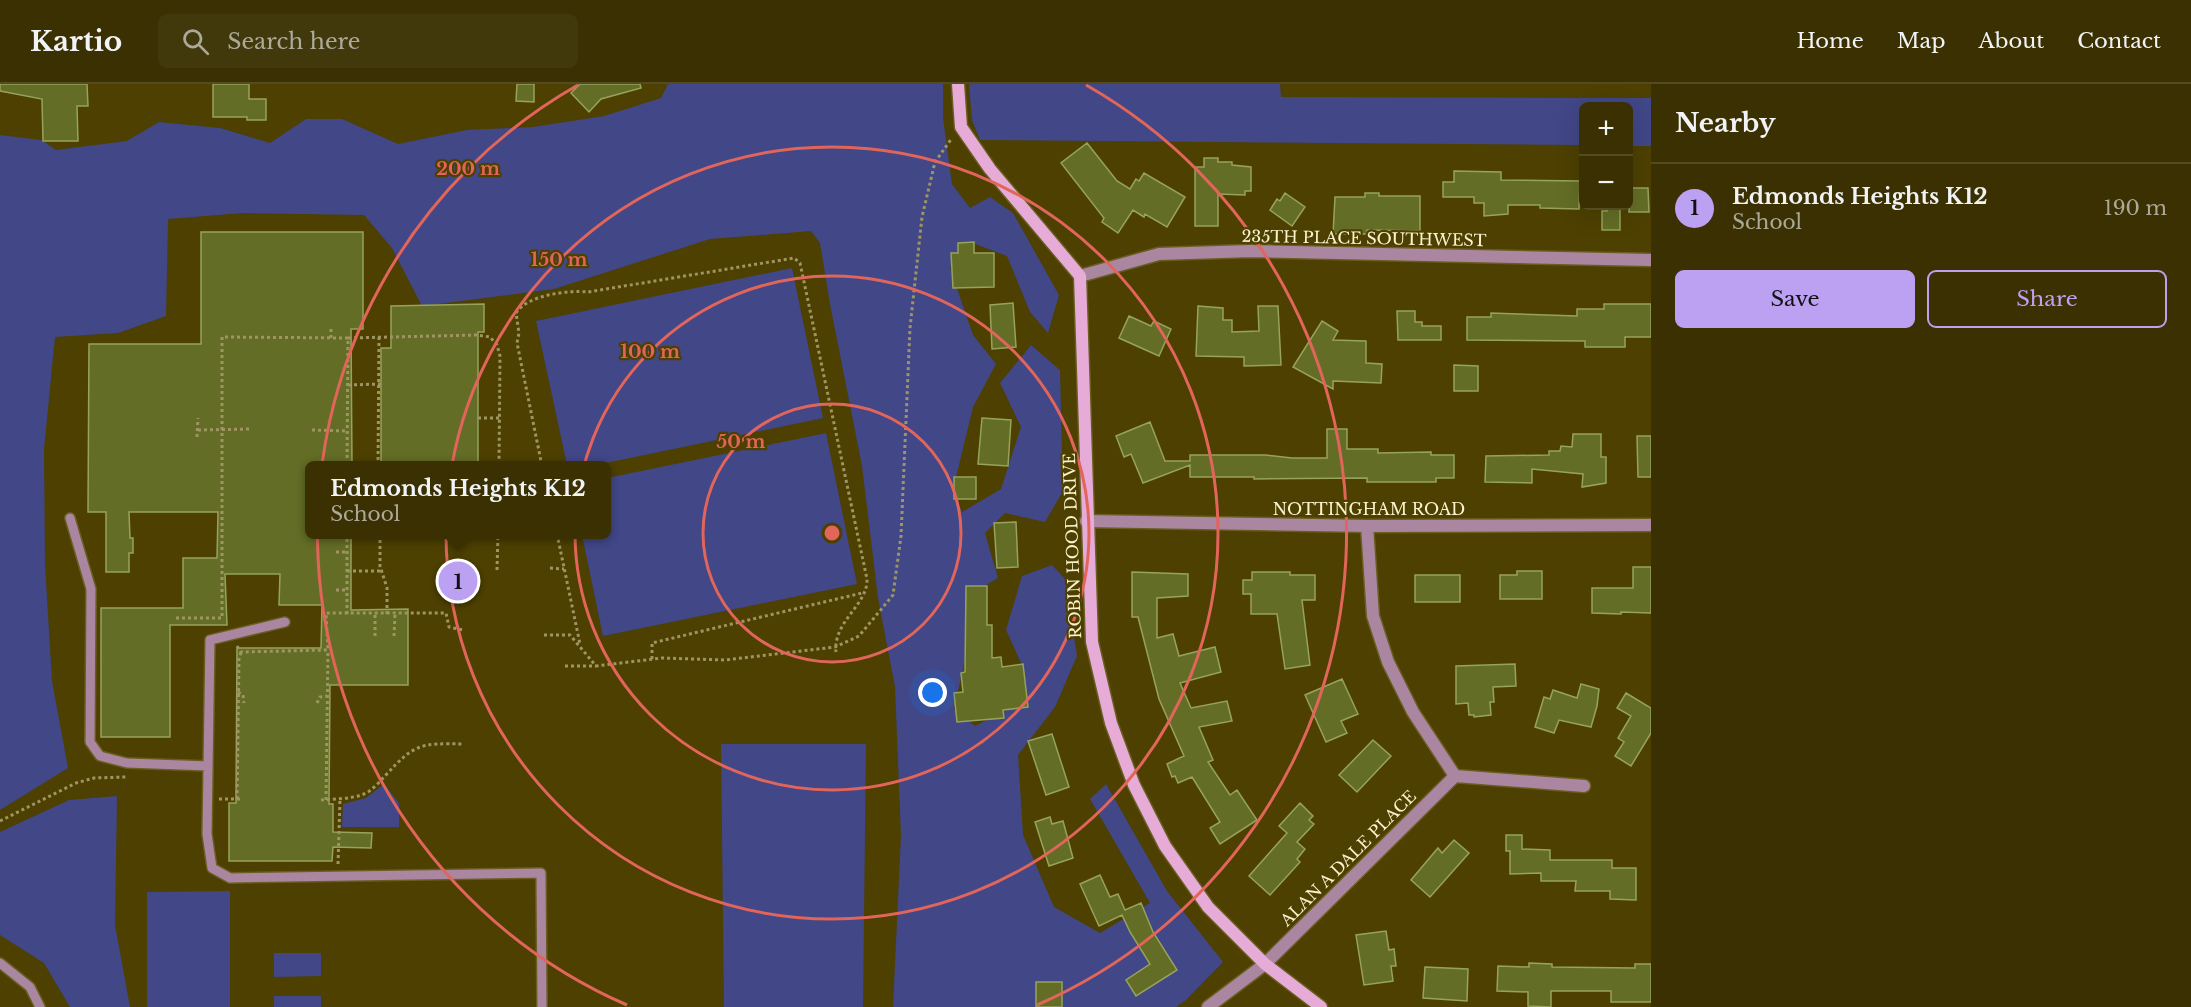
<!DOCTYPE html>
<html lang="en">
<head>
<meta charset="utf-8">
<style>
	body { margin:0; font-family:"Libre Baskerville",serif; background:#41380b; color:#f1f3f6 }
	.controls { position:absolute; right:18px; top:18px; display:grid; overflow:hidden; border-radius:9px; box-shadow:0 6px 24px #0002 }
	.controls button { width:54px; height:54px; display:grid; place-items:center; padding:0; border:0; border-bottom:2px solid #544b23; background:#3a3001; color:#f1f3f6; font:30px sans-serif }
	.you { position:absolute; left:933px; top:609px; width:21px; height:21px; margin:-15px; border:4px solid #fff; border-radius:50%; background:#1a73e8; box-shadow:0 0 0 9px #1a73e833 }
	.badge { display:grid; place-items:center; width:39px; height:39px; border-radius:50%; background:#bca0f2; color:#111; font-size:20px; font-weight:700 }
	.pin { position:absolute; translate:-50% -50%; border:3px solid #fff; box-shadow:0 2px 6px #0006 }
	.popup { position:absolute; left:305px; top:377px; width:306px; height:78px; box-sizing:border-box; display:grid; place-content:center; border-radius:9px; background:#3a3001; filter:drop-shadow(0 2px 4px #0005); font-size:20px; white-space:nowrap; color:#aba999 }
	.popup b { font-size:22px; color:#f1f3f6 }
	.popup::after { content:''; position:absolute; left:50%; top:100%; margin-left:-12px; border:12px solid transparent; border-top-color:#3a3001 }
	.list { margin:0; padding:0; list-style:none }
	h2 { display:flex; justify-content:space-between; align-items:center; height:78px; margin:0; padding:0 24px; font-size:26px }
	h2 small { font-size:20px; font-weight:400; color:#aba999 }
	.list li { display:grid; grid-template-columns:39px 1fr auto; gap:18px; align-items:center; box-sizing:border-box; height:90px; padding:0 24px; border-top:2px solid #544b23 }
	.list b { display:block; font-size:22px; white-space:nowrap }
	.list p { margin:0; font-size:20px; white-space:nowrap; color:#aba999 }
	.list em { font-size:20px; font-style:normal; color:#aba999 }
	.actions { display:flex; gap:12px; padding:18px 24px }
	.actions a { flex:1; padding:14px 0; border:2px solid #bca0f2; border-radius:9px; text-align:center; font-size:21px; color:#bca0f2 }
	.actions .main { background:#bca0f2; color:#111 }
	.icon { flex:none; width:33px; height:33px; fill:none; stroke:currentColor; stroke-width:2; stroke-linecap:round; stroke-linejoin:round }
	.map { position:relative; flex:none; width:1651px; height:923px; overflow:hidden }
	header { display:flex; align-items:center; gap:36px; box-sizing:border-box; height:84px; padding:0 30px; background:#3a3001; border-bottom:2px solid #544b23 }
	header strong { font-size:28px }
	nav { display:flex; gap:33px; margin-inline-start:auto; font-size:21px }
	.search { width:420px; height:54px; background:#41380b; display:flex; align-items:center; gap:15px; box-sizing:border-box; padding:0 21px; border-radius:9px; color:#aba999; font-size:22px }
	main { display:flex }
	aside { flex:1; background:#3a3001 }
	.map>svg:first-child { display:block }
	.green { fill:#414787 }
	.building { fill:#636d25; stroke:#97a35c; stroke-width:1.5 }
	.lines { fill:none; stroke-linecap:round; stroke-linejoin:round }
	.lane-casing { stroke:#695d22; stroke-width:12 }
	.street-casing { stroke:#695d22; stroke-width:15 }
	.secondary-casing { stroke:#695d22; stroke-width:15 }
	.path { stroke:#9f9563; stroke-width:3; stroke-dasharray:3 3; stroke-linecap:butt }
	.lane { stroke:#ab86a1; stroke-width:9 }
	.street { stroke:#ab86a1; stroke-width:12 }
	.secondary { stroke:#e7abd7; stroke-width:12 }
	.ring { fill:none; stroke:#e1655a; stroke-width:3 }
	.labels { text-anchor:middle; dominant-baseline:central; stroke-width:4.5; stroke-linejoin:round; paint-order:stroke }
	.street-label { font-size:16px; fill:#fbf3cf; stroke:#4d4001 }
	.centre { fill:#e1655a; stroke:#4d4001; stroke-width:3 }
	.ring-label { font-size:18px; text-anchor:middle; font-weight:bold; fill:#e1655a; stroke:#4d4001; stroke-width:4.5; stroke-linejoin:round; paint-order:stroke }
</style>
</head>
<body>
<header>
<strong>Kartio</strong>
<div class="search"><svg class="icon" aria-label="search" viewBox="0 0 24 24"><circle cx="10" cy="10" r="6"/><path d="M15 15l6 6"/></svg>Search here</div>
<nav><a>Home</a><a>Map</a><a>About</a><a>Contact</a></nav>
</header>
<main>
<div class="map">
<svg width="1651" height="923" viewBox="0 0 1651 923">
	<rect width="100%" height="100%" fill="#4d4001"/>
	<!-- green -->
	<path class="green" d="M 668,0 L 943,0 L 943,34 L 952,100 L 970,124 L 990,113 L 1013,129 L 1059,211 L 1048,249 L 1030,228 L 1007,172 L 970,158 L 950,184 L 973,251 L 996,280 L 973,323 L 953,406 L 962,428 L 1001,405 L 1021,343 L 1000,299 L 1031,261 L 1060,286 L 1063,407 L 1045,438 L 1005,429 L 985,449 L 998,494 L 969,511 L 968,563 L 954,625 L 975,642 L 1011,624 L 1022,581 L 1006,546 L 1022,492 L 1052,481 L 1065,495 L 1077,572 L 1055,623 L 1018,671 L 1023,751 L 1054,823 L 1100,849 L 1150,819 L 1090,715 L 1106,700 L 1167,807 L 1223,878 L 1186,916 L 1176,923 L 893,923 L 901,751 L 895,603 L 878,514 L 862,382 L 830,220 L 820,159 L 811,147 L 710,155 L 554,205 L 422,222 L 392,164 L 364,131 L 243,129 L 168,135 L 166,232 L 118,249 L 55,253 L 44,365 L 45,481 L 52,597 L 68,684 L 0,726 L 0,51 L 41,56 L 56,66 L 127,57 L 159,38 L 220,44 L 270,59 L 306,35 L 342,35 L 398,60 L 467,46 L 533,43 L 604,32 L 661,14 Z
		M 969,0 L 1280,0 L 1281,13 L 1651,14 L 1651,62 L 1629,62 L 1628,22 L 1584,22 L 1583,61 L 980,56 L 972,36 Z
		M 792,184 L 823,334 L 596,381 L 567,381 L 536,237 Z
		M 826,349 L 857,500 L 603,552 L 582,451 L 606,450 L 607,394 Z
		M 721,660 L 866,660 L 863,923 L 724,923 Z
		M 384,700 L 399,719 L 399,743 L 342,743 L 343,720 L 366,714 Z
		M 117,712 L 115,841 L 130,923 L 70,923 L 44,879 L 0,851 L 0,748 L 69,716 Z
		M 230,807 L 230,923 L 147,923 L 147,808 Z
		M 274,869 L 321,869 L 321,892 L 274,893 Z
		M 274,912 L 321,912 L 321,923 L 274,923 Z"/>
	<!-- building -->
	<path class="building" d="M 0,0 L 87,0 L 88,22 L 77,22 L 78,57 L 43,57 L 42,15 L 0,7 Z
		M 213,0 L 249,0 L 249,15 L 266,15 L 266,36 L 247,36 L 247,33 L 213,33 Z
		M 517,0 L 534,0 L 534,18 L 516,17 Z
		M 580,0 L 640,0 L 641,4 L 601,15 L 589,28 L 571,9 Z
		M 1087,59 L 1117,97 L 1130,105 L 1136,95 L 1139,97 L 1144,89 L 1185,113 L 1167,143 L 1145,130 L 1144,133 L 1133,126 L 1118,149 L 1102,138 L 1104,134 L 1061,79 Z
		M 1204,74 L 1218,74 L 1218,78 L 1232,78 L 1232,81 L 1251,83 L 1251,107 L 1245,107 L 1245,111 L 1218,110 L 1218,142 L 1195,142 L 1195,83 L 1204,83 Z
		M 1454,87 L 1501,88 L 1501,96 L 1580,97 L 1579,125 L 1540,124 L 1540,121 L 1508,121 L 1508,130 L 1484,132 L 1484,119 L 1474,119 L 1474,113 L 1443,113 L 1443,98 L 1454,98 Z
		M 1629,104 L 1648,104 L 1649,128 L 1629,128 Z
		M 1285,109 L 1305,123 L 1292,142 L 1270,126 L 1277,115 L 1280,117 Z
		M 1365,109 L 1379,109 L 1379,112 L 1420,112 L 1420,147 L 1367,146 L 1367,150 L 1333,150 L 1335,113 L 1365,113 Z
		M 1607,122 L 1620,122 L 1620,146 L 1602,146 L 1602,127 L 1607,127 Z
		M 201,148 L 363,148 L 363,245 L 351,245 L 352,381 L 309,381 L 309,450 L 351,450 L 351,526 L 408,525 L 408,601 L 330,601 L 329,720 L 333,720 L 333,748 L 372,749 L 371,764 L 333,763 L 332,777 L 229,777 L 229,719 L 236,719 L 237,564 L 321,564 L 322,521 L 279,521 L 280,490 L 225,490 L 227,541 L 170,541 L 170,653 L 101,653 L 101,524 L 183,524 L 183,474 L 217,474 L 218,428 L 129,428 L 130,454 L 133,454 L 133,469 L 129,469 L 129,488 L 106,488 L 106,428 L 88,428 L 89,260 L 201,260 Z
		M 974,158 L 974,169 L 994,169 L 994,203 L 953,204 L 951,169 L 958,169 L 958,159 Z
		M 1013,219 L 1016,263 L 992,265 L 990,221 Z
		M 484,220 L 484,248 L 478,248 L 478,381 L 381,381 L 381,264 L 391,264 L 391,222 Z
		M 1604,220 L 1651,220 L 1651,253 L 1625,253 L 1625,263 L 1585,263 L 1585,257 L 1467,256 L 1467,233 L 1491,233 L 1491,229 L 1577,232 L 1577,225 L 1604,225 Z
		M 1198,222 L 1223,224 L 1223,236 L 1232,236 L 1232,248 L 1259,247 L 1258,222 L 1278,222 L 1281,281 L 1244,282 L 1244,273 L 1196,272 Z
		M 1397,227 L 1415,227 L 1415,238 L 1422,238 L 1422,242 L 1441,242 L 1441,256 L 1398,256 Z
		M 1129,232 L 1151,242 L 1154,237 L 1171,245 L 1159,272 L 1119,254 Z
		M 1322,237 L 1338,247 L 1333,256 L 1366,257 L 1366,279 L 1382,280 L 1381,299 L 1333,297 L 1333,305 L 1293,283 Z
		M 1454,281 L 1478,282 L 1478,307 L 1454,307 Z
		M 982,334 L 1011,336 L 1008,382 L 978,380 Z
		M 1150,338 L 1165,377 L 1190,377 L 1190,371 L 1265,371 L 1292,374 L 1327,374 L 1327,345 L 1347,345 L 1347,365 L 1378,365 L 1378,369 L 1431,368 L 1431,371 L 1454,371 L 1454,394 L 1436,394 L 1436,398 L 1367,398 L 1367,394 L 1254,395 L 1254,393 L 1190,393 L 1190,381 L 1143,399 L 1131,370 L 1124,373 L 1116,352 Z
		M 1573,350 L 1601,350 L 1601,373 L 1606,373 L 1606,399 L 1582,403 L 1583,390 L 1532,385 L 1532,399 L 1485,398 L 1486,372 L 1549,371 L 1549,367 L 1560,367 L 1561,362 L 1572,363 Z
		M 1637,352 L 1651,352 L 1651,393 L 1638,393 Z
		M 954,393 L 976,393 L 976,415 L 954,415 Z
		M 1016,438 L 1018,483 L 997,484 L 994,439 Z
		M 1633,483 L 1651,483 L 1651,529 L 1621,528 L 1621,530 L 1592,529 L 1592,504 L 1633,504 Z
		M 1517,487 L 1542,487 L 1542,515 L 1500,515 L 1500,491 L 1517,491 Z
		M 1132,488 L 1188,490 L 1188,512 L 1157,514 L 1157,554 L 1173,550 L 1179,572 L 1215,563 L 1221,588 L 1180,599 L 1191,624 L 1227,617 L 1232,637 L 1199,643 L 1213,676 L 1208,678 L 1230,711 L 1237,706 L 1257,736 L 1220,760 L 1210,744 L 1220,738 L 1192,693 L 1178,699 L 1175,692 L 1172,693 L 1167,680 L 1184,672 L 1159,615 L 1138,533 L 1132,533 Z
		M 1252,488 L 1290,488 L 1290,491 L 1315,491 L 1315,516 L 1302,516 L 1310,581 L 1285,585 L 1277,530 L 1251,530 L 1251,510 L 1243,510 L 1243,496 L 1252,496 Z
		M 1415,491 L 1460,491 L 1460,518 L 1415,518 Z
		M 966,502 L 987,502 L 987,541 L 992,541 L 992,574 L 1001,573 L 1002,583 L 1023,580 L 1028,623 L 1003,626 L 1004,634 L 957,638 L 954,609 L 963,608 L 961,589 L 965,588 Z
		M 1515,580 L 1516,602 L 1493,603 L 1494,618 L 1490,618 L 1491,631 L 1474,633 L 1474,631 L 1469,631 L 1468,619 L 1456,620 L 1456,582 Z
		M 1342,595 L 1358,630 L 1341,637 L 1347,649 L 1326,658 L 1305,611 Z
		M 1581,600 L 1599,605 L 1597,622 L 1591,643 L 1559,636 L 1554,649 L 1535,643 L 1544,613 L 1550,615 L 1553,606 L 1577,614 Z
		M 1626,609 L 1651,624 L 1651,649 L 1631,682 L 1615,672 L 1624,658 L 1618,654 L 1631,632 L 1617,624 Z
		M 1052,650 L 1069,703 L 1046,711 L 1028,657 Z
		M 1373,656 L 1391,672 L 1357,708 L 1339,691 Z
		M 1300,719 L 1313,732 L 1309,736 L 1314,740 L 1297,758 L 1305,765 L 1297,775 L 1300,778 L 1270,811 L 1249,792 L 1287,749 L 1279,742 Z
		M 1050,733 L 1052,740 L 1063,737 L 1073,774 L 1049,782 L 1035,738 Z
		M 1506,751 L 1522,751 L 1522,765 L 1550,766 L 1550,776 L 1612,776 L 1612,784 L 1636,784 L 1636,816 L 1610,815 L 1610,807 L 1575,807 L 1576,797 L 1541,797 L 1541,789 L 1510,790 L 1510,767 L 1506,767 Z
		M 1454,756 L 1469,769 L 1430,813 L 1411,796 L 1438,764 L 1442,769 Z
		M 1100,791 L 1110,813 L 1118,810 L 1125,826 L 1141,819 L 1153,848 L 1177,886 L 1136,912 L 1126,896 L 1150,880 L 1130,848 L 1122,831 L 1099,842 L 1080,800 Z
		M 1386,847 L 1389,866 L 1394,865 L 1396,882 L 1391,882 L 1393,897 L 1364,901 L 1356,851 Z
		M 1529,879 L 1552,880 L 1552,883 L 1635,884 L 1635,880 L 1651,880 L 1651,918 L 1611,918 L 1611,907 L 1551,907 L 1551,923 L 1528,922 L 1528,908 L 1497,907 L 1498,882 L 1529,883 Z
		M 1425,883 L 1468,885 L 1467,917 L 1423,914 Z
		M 1036,898 L 1062,898 L 1062,923 L 1036,923 Z"/>
	<g class="lines">
		<defs>
			<path id="lane" d="M 70,434 L 91,505 L 90,658 L 100,672 L 127,679 L 208,682
				M 285,538 L 210,556 L 207,750 L 212,784 L 230,794 L 541,789 L 542,923
				M 0,879 L 30,903 L 40,923"/>
			<path id="street" d="M 1080,192 L 1159,170 L 1250,167 L 1651,176
				M 1086,437 L 1367,442 L 1651,441
				M 1367,442 L 1373,532 L 1388,578 L 1413,628 L 1455,692 L 1584,702
				M 1208,923 L 1265,880 L 1455,692"/>
			<path id="secondary" d="M 958,0 L 961,43 L 990,85 L 1080,192 L 1092,558 L 1111,639 L 1134,701 L 1165,762 L 1208,823 L 1265,880 L 1321,923"/>
		</defs>
		<!-- lane casing -->
		<use href="#lane" class="lane-casing"/>
		<!-- street casing -->
		<use href="#street" class="street-casing"/>
		<!-- secondary casing -->
		<use href="#secondary" class="secondary-casing"/>
		<!-- path -->
		<path class="path" d="M 331,254 L 331,245
			M 348,254 L 477,251 L 490,253 L 497,261 L 500,272 L 499,382
			M 348,301 L 381,300
			M 478,334 L 500,334
			M 198,346 L 251,345
			M 312,346 L 347,347
			M 197,353 L 198,334
			M 378,382 L 379,253
			M 542,382 L 517,259 L 519,249 L 516,229 C 527,211 568,206 588,208 L 794,174 L 800,179 L 867,495 C 868,521 833,537 836,568
			M 380,450 L 380,482 L 387,504 L 387,530
			M 454,450 L 498,451
			M 557,450 L 580,560
			M 336,468 L 347,468
			M 550,484 L 564,485
			M 497,486 L 498,450
			M 347,487 L 381,487
			M 336,506 L 347,506
			M 347,530 L 347,450
			M 176,534 L 222,534 L 222,253 L 348,254 L 347,382
			M 544,551 L 570,551 L 596,582 L 662,574 L 725,576 L 835,563 L 859,552 L 893,511 L 901,452 L 910,244 L 922,133 L 935,78 L 952,54
			M 375,552 L 375,530
			M 394,552 L 395,530
			M 237,562 L 241,568 L 328,566 L 326,529 L 446,529 L 449,543 L 463,546
			M 652,575 L 652,559 L 862,509
			M 565,582 L 596,582
			M 238,608 L 243,611 L 244,619
			M 317,619 L 320,613 L 327,612
			M 219,715 L 240,715
			M 237,715 L 239,574 L 241,568
			M 321,716 C 335,715 351,715 364,710 C 372,707 379,698 385,692 C 414,660 420,659 463,660
			M 326,716 L 328,566
			M 0,737 L 76,699 L 94,694 L 126,693
			M 338,780 L 340,715"/>
		<!-- lane -->
		<use href="#lane" class="lane"/>
		<!-- street -->
		<use href="#street" class="street"/>
		<!-- secondary -->
		<use href="#secondary" class="secondary"/>
	</g>
	<!-- distance rings -->
	<g class="ring">
		<circle cx="832" cy="449" r="129"/>
		<circle cx="832" cy="449" r="257"/>
		<circle cx="832" cy="449" r="386"/>
		<path d="M627 921A515 515 0 0 1 578 1M1086 1A515 515 0 0 1 1037 921"/>
	</g>
	<g class="labels">
		<!-- street labels -->
		<g class="street-label">
			<text transform="translate(1364 154) rotate(1)">235TH PLACE SOUTHWEST</text>
			<text x="1369" y="425">NOTTINGHAM ROAD</text>
			<text transform="translate(1072 462) rotate(-92)">ROBIN HOOD DRIVE</text>
			<text transform="translate(1348 774) rotate(-45)">ALAN A DALE PLACE</text>
		</g>
	</g>
	<circle cx="832" cy="449" r="9" class="centre"/>
	<g class="ring-label">
		<text x="468" y="91">200 m</text>
		<text x="559" y="182">150 m</text>
		<text x="650" y="274">100 m</text>
		<text x="741" y="364">50 m</text>
	</g>
</svg>
<div class="controls">
<button>+</button>
<button>−</button>
</div>
<div class="you"></div>
<div class="pin badge" style="left:458px;top:497px">1</div>
<div class="popup"><b>Edmonds Heights K12</b>School</div>
</div>
<aside>
<h2>Nearby<small></small></h2>
<ul class="list">
<li><span class="badge">1</span><div><b>Edmonds Heights K12</b><p>School</p></div><em>190 m</em></li>
</ul>
<div class="actions"><a class="main">Save</a><a>Share</a></div>
</aside>
</main>
</body>
</html>
